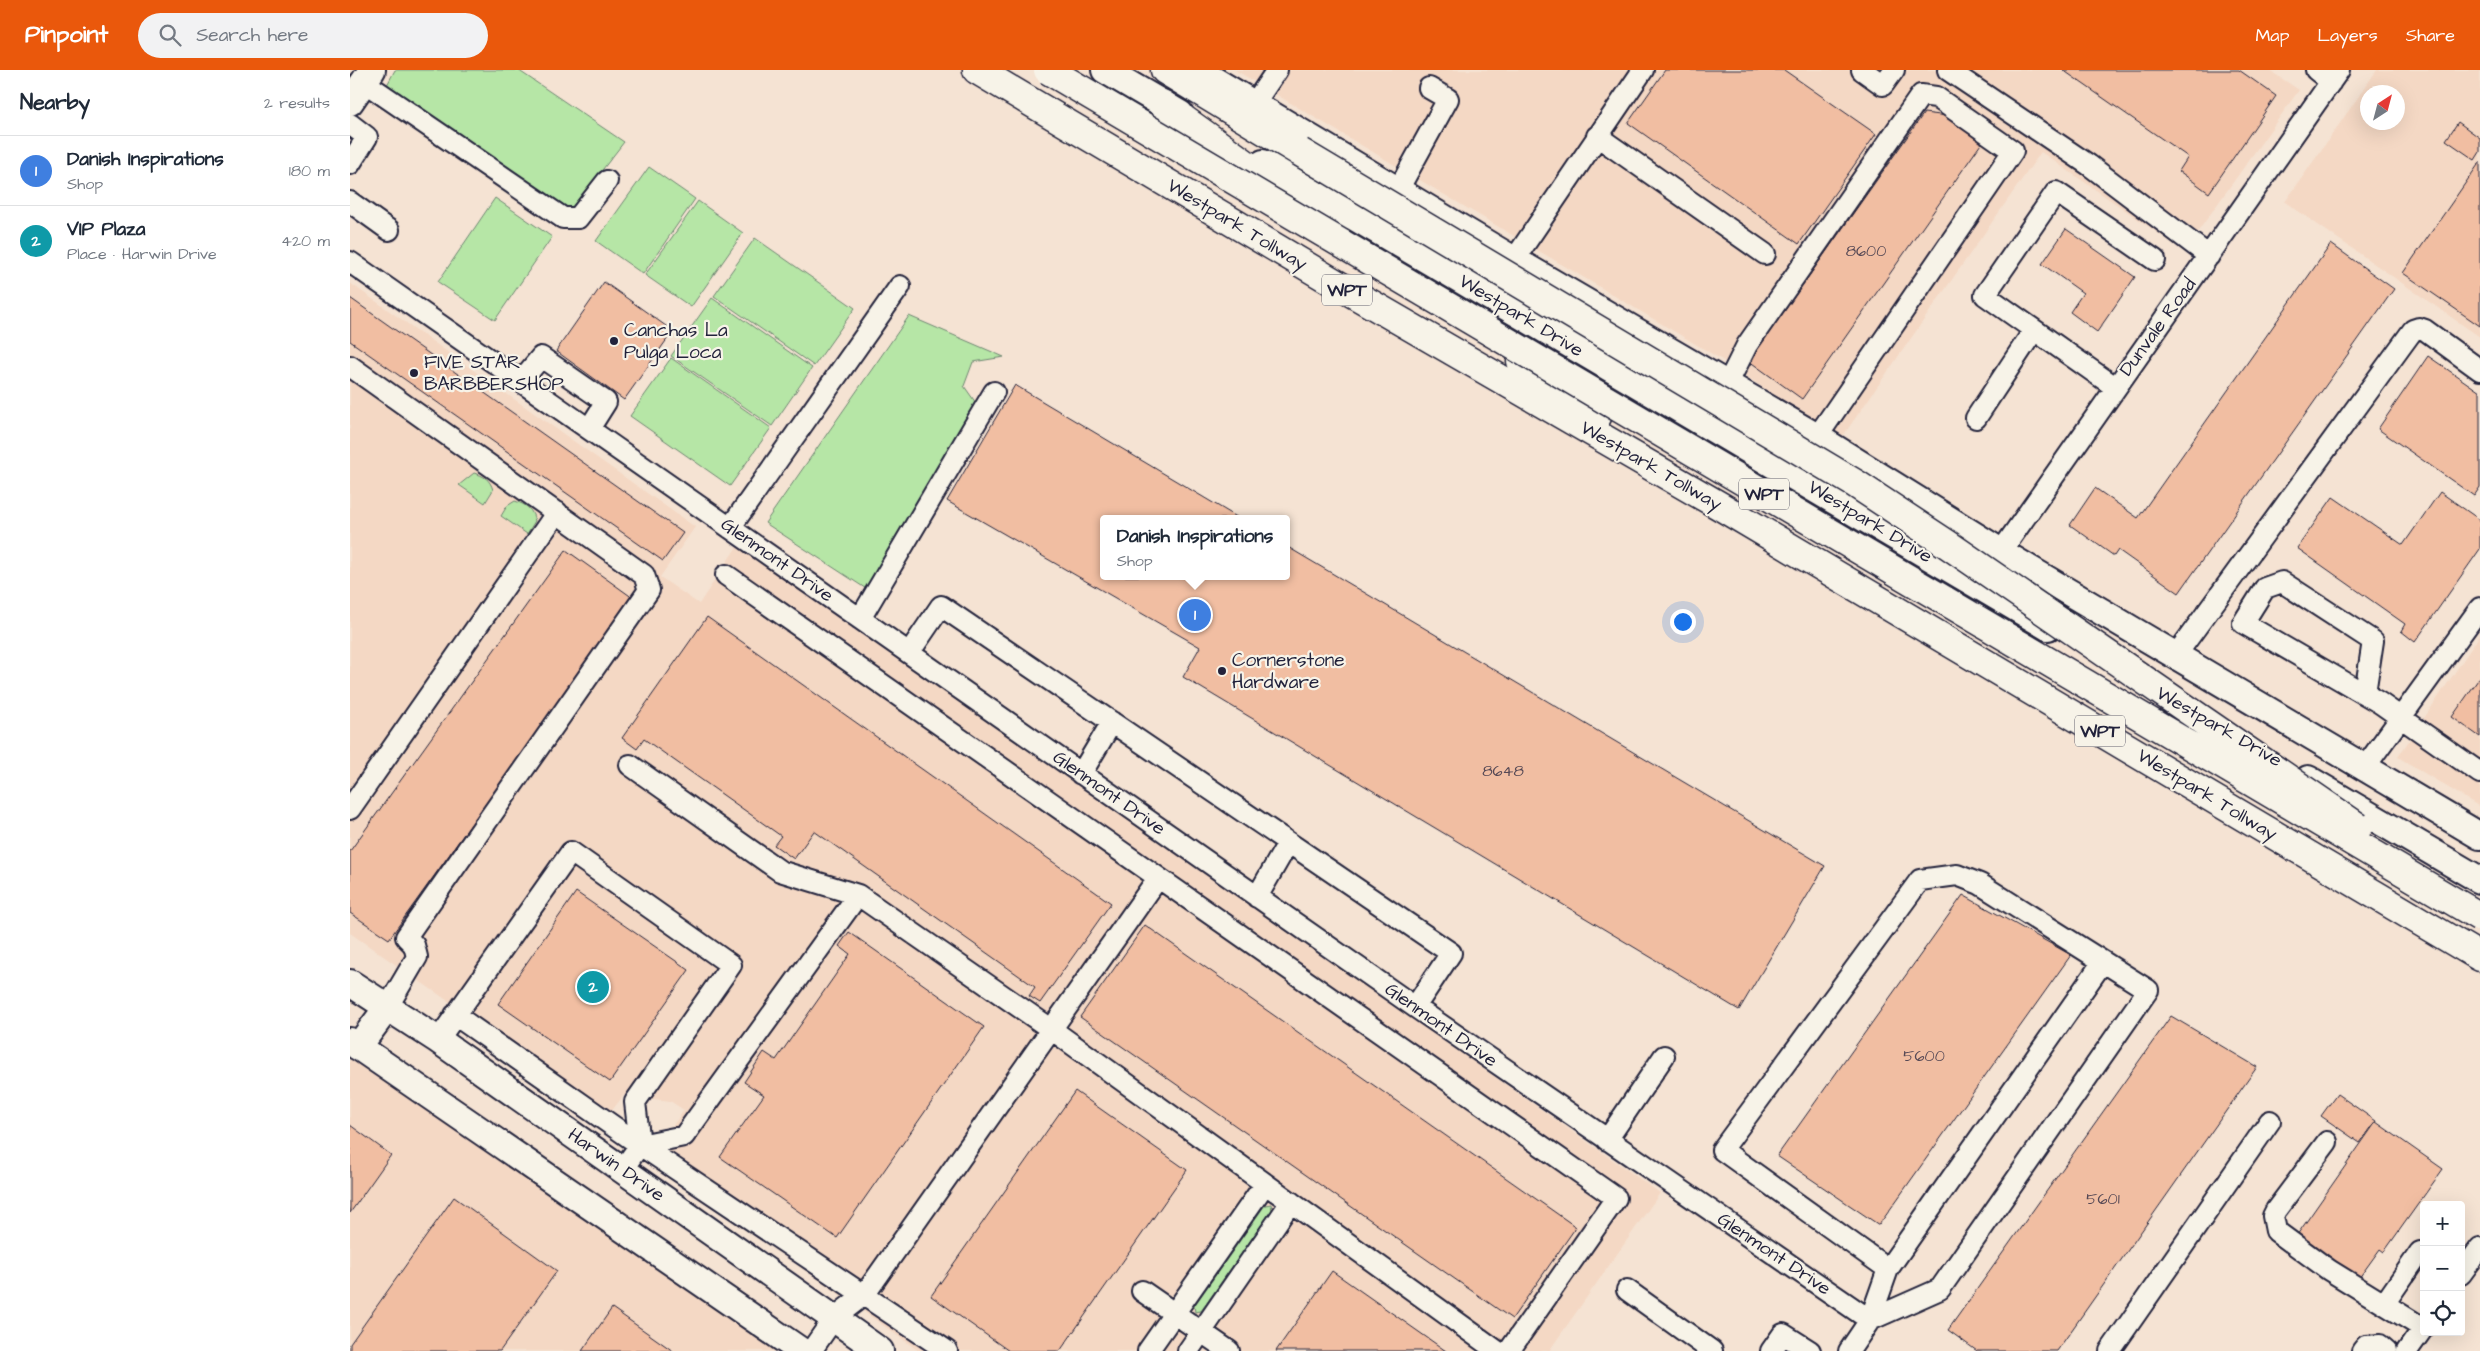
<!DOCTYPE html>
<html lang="en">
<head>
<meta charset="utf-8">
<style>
	body { margin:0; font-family:"Architects Daughter",sans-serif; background:#f2f2f3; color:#1f2937 }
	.controls { position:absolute; right:15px; bottom:15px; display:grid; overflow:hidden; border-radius:5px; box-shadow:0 5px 20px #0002 }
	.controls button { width:45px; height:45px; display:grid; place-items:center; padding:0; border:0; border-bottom:1px solid #e0e1e3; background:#fff; color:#1f2937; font:25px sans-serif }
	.compass { position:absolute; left:2010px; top:15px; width:45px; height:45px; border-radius:50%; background:#fff; box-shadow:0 5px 20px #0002; rotate:36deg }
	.you { position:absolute; left:1332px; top:551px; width:18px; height:18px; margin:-12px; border:4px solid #fff; border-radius:50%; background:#1a73e8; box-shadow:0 0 0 8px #1a73e833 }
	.badge { display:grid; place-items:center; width:32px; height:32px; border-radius:50%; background:#ea580c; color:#fff; font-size:16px; font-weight:700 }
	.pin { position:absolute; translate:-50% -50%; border:2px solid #fff; box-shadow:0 1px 5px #0006 }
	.popup { position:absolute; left:750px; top:445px; width:190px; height:65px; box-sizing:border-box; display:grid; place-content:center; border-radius:5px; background:#fff; filter:drop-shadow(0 1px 4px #0005); font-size:16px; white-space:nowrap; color:#747a83 }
	.popup b { font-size:19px; color:#1f2937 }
	.popup::after { content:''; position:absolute; left:50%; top:100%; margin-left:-10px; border:10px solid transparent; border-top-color:#fff }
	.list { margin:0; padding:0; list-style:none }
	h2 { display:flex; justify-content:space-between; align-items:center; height:65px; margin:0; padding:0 20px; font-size:21px }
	h2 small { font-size:16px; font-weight:400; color:#747a83 }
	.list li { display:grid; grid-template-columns:32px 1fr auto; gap:15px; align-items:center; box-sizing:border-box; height:70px; padding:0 20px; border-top:1px solid #e0e1e3 }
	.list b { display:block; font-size:19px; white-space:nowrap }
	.list p { margin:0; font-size:16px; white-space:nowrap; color:#747a83 }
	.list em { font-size:16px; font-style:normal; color:#747a83 }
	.icon { flex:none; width:28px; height:28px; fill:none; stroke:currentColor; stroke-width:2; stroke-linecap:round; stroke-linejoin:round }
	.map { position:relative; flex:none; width:2130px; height:1281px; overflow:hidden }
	header { display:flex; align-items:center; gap:30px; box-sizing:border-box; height:70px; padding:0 25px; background:#ea580c; color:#fff }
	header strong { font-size:24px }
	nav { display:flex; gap:28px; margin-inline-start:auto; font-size:18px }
	.search { width:350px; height:45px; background:#f2f2f3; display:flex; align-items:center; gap:12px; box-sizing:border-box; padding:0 18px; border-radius:28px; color:#747a83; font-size:19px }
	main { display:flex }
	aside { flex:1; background:#fff }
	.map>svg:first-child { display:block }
	.built { fill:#f4d8c4; fill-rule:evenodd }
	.green { fill:#b6e6a6; stroke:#6c8470 }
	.building { fill:#f1bea2; stroke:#22223b }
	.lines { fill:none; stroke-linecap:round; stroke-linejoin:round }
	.minor-casing { stroke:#22223b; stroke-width:24 }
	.major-casing { stroke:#22223b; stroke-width:30 }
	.highway-casing { stroke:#22223b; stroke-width:31 }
	.minor { stroke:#f7f3e8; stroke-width:20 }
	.major { stroke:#f7f3e8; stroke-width:26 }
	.highway { stroke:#f7f3e8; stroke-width:28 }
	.highway-bridge-casing { stroke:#22223b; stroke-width:31; stroke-linecap:butt }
	.highway-bridge { stroke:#f7f3e8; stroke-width:28 }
	.poi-dot { fill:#22223b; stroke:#f7f3e8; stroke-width:2 }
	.labels { text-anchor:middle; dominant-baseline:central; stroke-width:4.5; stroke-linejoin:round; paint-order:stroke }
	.number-label { font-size:16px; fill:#564955 }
	.shield { fill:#f7f3e8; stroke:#62616f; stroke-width:1 }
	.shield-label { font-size:18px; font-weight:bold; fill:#22223b }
	.street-label { font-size:19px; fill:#22223b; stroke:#f7f3e8 }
	.poi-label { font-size:19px; fill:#22223b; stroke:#f7f3e8; text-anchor:start }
</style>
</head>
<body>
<header>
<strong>Pinpoint</strong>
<div class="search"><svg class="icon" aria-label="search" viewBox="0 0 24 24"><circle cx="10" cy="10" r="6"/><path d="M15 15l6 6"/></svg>Search here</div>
<nav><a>Map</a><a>Layers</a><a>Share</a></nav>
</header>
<main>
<aside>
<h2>Nearby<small>2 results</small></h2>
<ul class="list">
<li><span class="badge" style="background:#3f7fe0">1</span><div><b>Danish Inspirations</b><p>Shop</p></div><em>180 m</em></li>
<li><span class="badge" style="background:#0f9aa8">2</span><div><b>VIP Plaza</b><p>Place · Harwin Drive</p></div><em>420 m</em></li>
</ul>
</aside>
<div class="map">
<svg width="2130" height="1281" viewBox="0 0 2130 1281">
	<rect width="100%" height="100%" fill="#f5e3d3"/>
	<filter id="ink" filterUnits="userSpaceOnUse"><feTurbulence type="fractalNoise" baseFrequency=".02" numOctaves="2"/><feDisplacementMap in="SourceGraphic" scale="10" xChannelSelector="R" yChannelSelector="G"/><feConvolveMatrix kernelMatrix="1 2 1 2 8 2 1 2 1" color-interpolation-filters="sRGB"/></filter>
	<g filter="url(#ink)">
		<!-- built -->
		<path class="built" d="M 885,0 L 1919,0 L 1949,20 L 1834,181 L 1691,82 L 1490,370 L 1374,291 Z
			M 2027,0 L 2130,0 L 2130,267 L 1935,132 ZM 2018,22 L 2048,22 L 2048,52 L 2018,52 Z
			M 0,213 L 345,457 L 310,507 L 349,534 L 388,475 L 1310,1123 L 1199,1281 L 569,1281 L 299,1089 L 334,1040 L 320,1031 L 274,1025 L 260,1043 L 0,863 Z
			M 2130,565 L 2130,737 L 2048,687 Z
			M 0,988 L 436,1281 L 0,1281 Z"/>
		<!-- green -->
		<path class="green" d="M 45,0 L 168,0 L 274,72 L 221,140 L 37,15 Z
			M 299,97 L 345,129 L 293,204 L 246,171 Z
			M 145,128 L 202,167 L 145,250 L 88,212 Z
			M 348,131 L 393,163 L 341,237 L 295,205 Z
			M 405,168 L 505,238 L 464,296 L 364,226 Z
			M 362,228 L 462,298 L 422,356 L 321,286 Z
			M 559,246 L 654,287 L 623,292 L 614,316 L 626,333 L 518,520 L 415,453 Z
			M 321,288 L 421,358 L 380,416 L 280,346 Z
			M 124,403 C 134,406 140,409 143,420 L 135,433 L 109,415 Z
			M 165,431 C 177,435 182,439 185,451 L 177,464 L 151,446 L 157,436 Z
			M 921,1134 L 922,1140 L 851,1241 L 845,1242 L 844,1236 L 915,1135 Z"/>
		<!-- building -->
		<path class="building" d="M 1315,0 L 1434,0 L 1526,64 L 1449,174 L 1278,53 Z
			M 1713,0 L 1889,0 L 1926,26 L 1859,123 L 1829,101 L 1838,87 Z
			M 1574,43 L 1598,46 L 1633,71 L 1452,329 L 1399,291 Z
			M 2108,52 L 2130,68 L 2130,82 L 2125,90 L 2096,70 Z
			M 2130,92 L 2130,256 L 2053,203 Z
			M 1716,159 L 1785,207 L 1747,262 L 1720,242 L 1733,223 L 1692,194 Z
			M 1981,174 L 2044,219 L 1829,523 L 1768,480 L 1764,486 L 1720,455 L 1745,418 L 1788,448 Z
			M 254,212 L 323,261 L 274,330 L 206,281 Z
			M 0,228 L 333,463 L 313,491 L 0,271 Z
			M 2078,286 L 2130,322 L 2130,417 L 2124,426 L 2028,359 Z
			M 665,315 L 890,449 L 754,449 L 754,506 L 936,506 L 936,476 L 1475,796 L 1389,940 L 833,607 L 850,577 L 597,431 Z
			M 2090,422 L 2130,450 L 2130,479 L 2065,572 L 2051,561 L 2055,554 L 1947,478 L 1983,427 L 2053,475 Z
			M 216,480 L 283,528 L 39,869 L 0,843 L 0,781 Z
			M 357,547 L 761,833 L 690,933 L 679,926 L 685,917 L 464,761 L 444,789 L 424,775 L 431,766 L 294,669 L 287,679 L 272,668 Z
			M 2130,607 L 2130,667 L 2102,647 Z
			M 226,822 L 339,900 L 260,1012 L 148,934 Z
			M 1613,825 L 1721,885 L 1529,1155 L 1427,1086 Z
			M 795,855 L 1226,1157 L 1162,1249 L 730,947 Z
			M 499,862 L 634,957 L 487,1168 L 370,1087 L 414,1025 L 394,1012 L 414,982 L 426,990 L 500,884 L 489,876 Z
			M 1821,946 L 1907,997 L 1707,1281 L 1627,1281 L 1598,1260 Z
			M 725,1021 L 837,1100 L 710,1281 L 659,1281 L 581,1226 Z
			M 1987,1024 L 2026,1051 L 2010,1073 L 1971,1046 Z
			M 2026,1052 L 2093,1099 L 2034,1182 L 2030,1179 L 2009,1208 L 1947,1165 Z
			M 0,1055 L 41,1085 L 0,1143 Z
			M 104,1127 L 207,1201 L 150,1281 L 0,1281 L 0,1274 Z
			M 982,1201 L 1096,1281 L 926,1281 Z
			M 262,1238 L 323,1281 L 232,1281 Z"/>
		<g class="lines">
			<defs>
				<path id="minor" d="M 1512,0 L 1533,15 L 1544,0
					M 1598,0 L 1739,95 L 1859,186
					M 1966,0 L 1981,12
					M 14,12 L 213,148 L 228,148 L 257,111
					M 904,34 L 927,0
					M 0,54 L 17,67 L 0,94
					M 1247,66 L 1415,184
					M 1048,120 L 1098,29 L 1079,18
					M 0,132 L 39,160
					M 1164,190 L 1293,0
					M 0,192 L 1065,937 L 1520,1250
					M 0,296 L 294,505 L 299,520 L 56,867 L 64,875 L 67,887 L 37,938
					M 171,311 L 191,287 L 256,332 L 239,359
					M 1377,315 L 1397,275 L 1571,25 L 1586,27 L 1663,81 L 1467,367
					M 1765,317 L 1635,225 L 1706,122 L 1805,190
					M 1626,348 L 1684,260
					M 380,458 L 550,216
					M 1643,493 L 1989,0
					M 376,505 L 1266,1128 L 1159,1281
					M 510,549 L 644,322
					M 559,583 L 591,536 L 1101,883 L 1065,937
					M 1826,585 L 2063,260 L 2069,258 L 2075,260 L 2130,300
					M 2015,623 L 2023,571 L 1932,512 L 1915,518 L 1893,553 L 2030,633 L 2130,703
					M 280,695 L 430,801 L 508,825 L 701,959 L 1147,1281
					M 2015,697 L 2130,538
					M 731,704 L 762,652
					M 0,739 L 207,442
					M 907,827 L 938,773
					M 105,945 L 290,1075 L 597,1281
					M 88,970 L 221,782 L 381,895 L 285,1032 L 290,1075 L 272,1100
					M 1257,1070 L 1314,986
					M 1977,1072 L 1926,1140 L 1923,1146 L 1926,1161 L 1979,1200 L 2073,1258
					M 290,1075 L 334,1066 L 508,825
					M 2111,1204 L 2130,1178
					M 1277,1220 L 1362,1281
					M 792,1221 L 879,1281
					M 2034,1234 L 2070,1182
					M 1520,1250 L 1590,1219 L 1798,920 L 1630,814 L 1607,805 L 1570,810 L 1372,1080 L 1538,1199
					M 461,1281 L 484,1248 L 515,1224 L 808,808
					M 798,1281 L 915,1114
					M 838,1281 L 941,1132
					M 1421,1281 L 1433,1264 L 1460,1281
					M 1499,1281 L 1520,1250 L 1538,1199 L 1752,893
					M 1760,1281 L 1920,1051
					M 2012,1281 L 2016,1276 L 2030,1275 L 2037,1281
					M 2057,1281 L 2074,1257"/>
				<path id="major" d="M 755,0 L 830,44
					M 847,0 L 1164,190 L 1467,367 L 1651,482 L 2130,766
					M 0,32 L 22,0
					M 913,93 L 1698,557
					M 1958,709 L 2130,810
					M 0,913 L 88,970 L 530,1281
					M 0,971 L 451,1281
					M 8,977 L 37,938"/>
				<path id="highway" d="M 627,0 L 985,213 L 1370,436 L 2130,887
					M 815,0 L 950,82
					M 812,34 L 984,157
					M 1171,291 L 1247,347"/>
			</defs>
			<!-- minor casing -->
			<use href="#minor" class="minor-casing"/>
			<!-- major casing -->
			<use href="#major" class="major-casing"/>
			<!-- highway casing -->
			<use href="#highway" class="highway-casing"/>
			<!-- minor -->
			<use href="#minor" class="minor"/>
			<!-- major -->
			<use href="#major" class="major"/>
			<!-- highway -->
			<use href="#highway" class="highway"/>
			<defs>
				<path id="highway-bridge" d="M 698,0 L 2130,847
					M 950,82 L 1506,414 L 1597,474 L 2008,757"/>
			</defs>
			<!-- highway-bridge casing -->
			<use href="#highway-bridge" class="highway-bridge-casing"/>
			<!-- highway-bridge -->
			<use href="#highway-bridge" class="highway-bridge"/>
		</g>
	</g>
	<!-- markers -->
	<g class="poi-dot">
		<circle cx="264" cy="271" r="5"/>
		<circle cx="64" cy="303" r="5"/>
		<circle cx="872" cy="601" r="5"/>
	</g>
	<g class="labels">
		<!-- number labels -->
		<g class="number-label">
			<text x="1516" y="181">8600</text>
			<text x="1153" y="701">8648</text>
			<text x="1574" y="986">5600</text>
			<text x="1753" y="1129">5601</text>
		</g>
		<!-- shield labels -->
		<g class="shield">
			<rect x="972" y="204.5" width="50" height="31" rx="4"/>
			<rect x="1389" y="408.5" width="50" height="31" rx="4"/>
			<rect x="1725" y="645.5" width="50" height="31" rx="4"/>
		</g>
		<g class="shield-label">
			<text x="997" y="220">WPT</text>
			<text x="1414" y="424">WPT</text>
			<text x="1750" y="661">WPT</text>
		</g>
		<!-- street labels -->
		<g class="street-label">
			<text transform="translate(887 155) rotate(31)">Westpark Tollway</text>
			<text transform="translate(1171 246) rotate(31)">Westpark Drive</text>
			<text transform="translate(1808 257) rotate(-54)">Dunvale Road</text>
			<text transform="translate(1301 396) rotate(30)">Westpark Tollway</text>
			<text transform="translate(1520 452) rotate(31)">Westpark Drive</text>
			<text transform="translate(427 490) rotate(35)">Glenmont Drive</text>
			<text transform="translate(1869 657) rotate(30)">Westpark Drive</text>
			<text transform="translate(759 723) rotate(35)">Glenmont Drive</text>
			<text transform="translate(1857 725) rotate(31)">Westpark Tollway</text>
			<text transform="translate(1091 955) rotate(35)">Glenmont Drive</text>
			<text transform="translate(266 1095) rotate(35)">Harwin Drive</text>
			<text transform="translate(1424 1184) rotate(34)">Glenmont Drive</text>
		</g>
		<!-- poi labels -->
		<g class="poi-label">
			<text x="274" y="260">Canchas La<tspan x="274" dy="22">Pulga Loca</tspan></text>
			<text x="74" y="292">FIVE STAR<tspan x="74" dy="22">BARBBERSHOP</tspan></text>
			<text x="882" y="590">Cornerstone<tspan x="882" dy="22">Hardware</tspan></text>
		</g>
	</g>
</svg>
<div class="controls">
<button>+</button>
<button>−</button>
<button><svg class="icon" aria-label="locate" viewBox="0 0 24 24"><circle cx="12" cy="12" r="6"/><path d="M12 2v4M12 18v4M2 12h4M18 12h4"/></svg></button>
</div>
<svg class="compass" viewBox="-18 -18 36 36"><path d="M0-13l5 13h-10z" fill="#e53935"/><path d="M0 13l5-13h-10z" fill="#747a83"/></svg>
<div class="you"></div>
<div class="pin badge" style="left:845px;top:545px;background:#3f7fe0">1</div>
<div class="popup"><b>Danish Inspirations</b>Shop</div>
<div class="pin badge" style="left:243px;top:917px;background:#0f9aa8">2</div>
</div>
</main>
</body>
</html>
